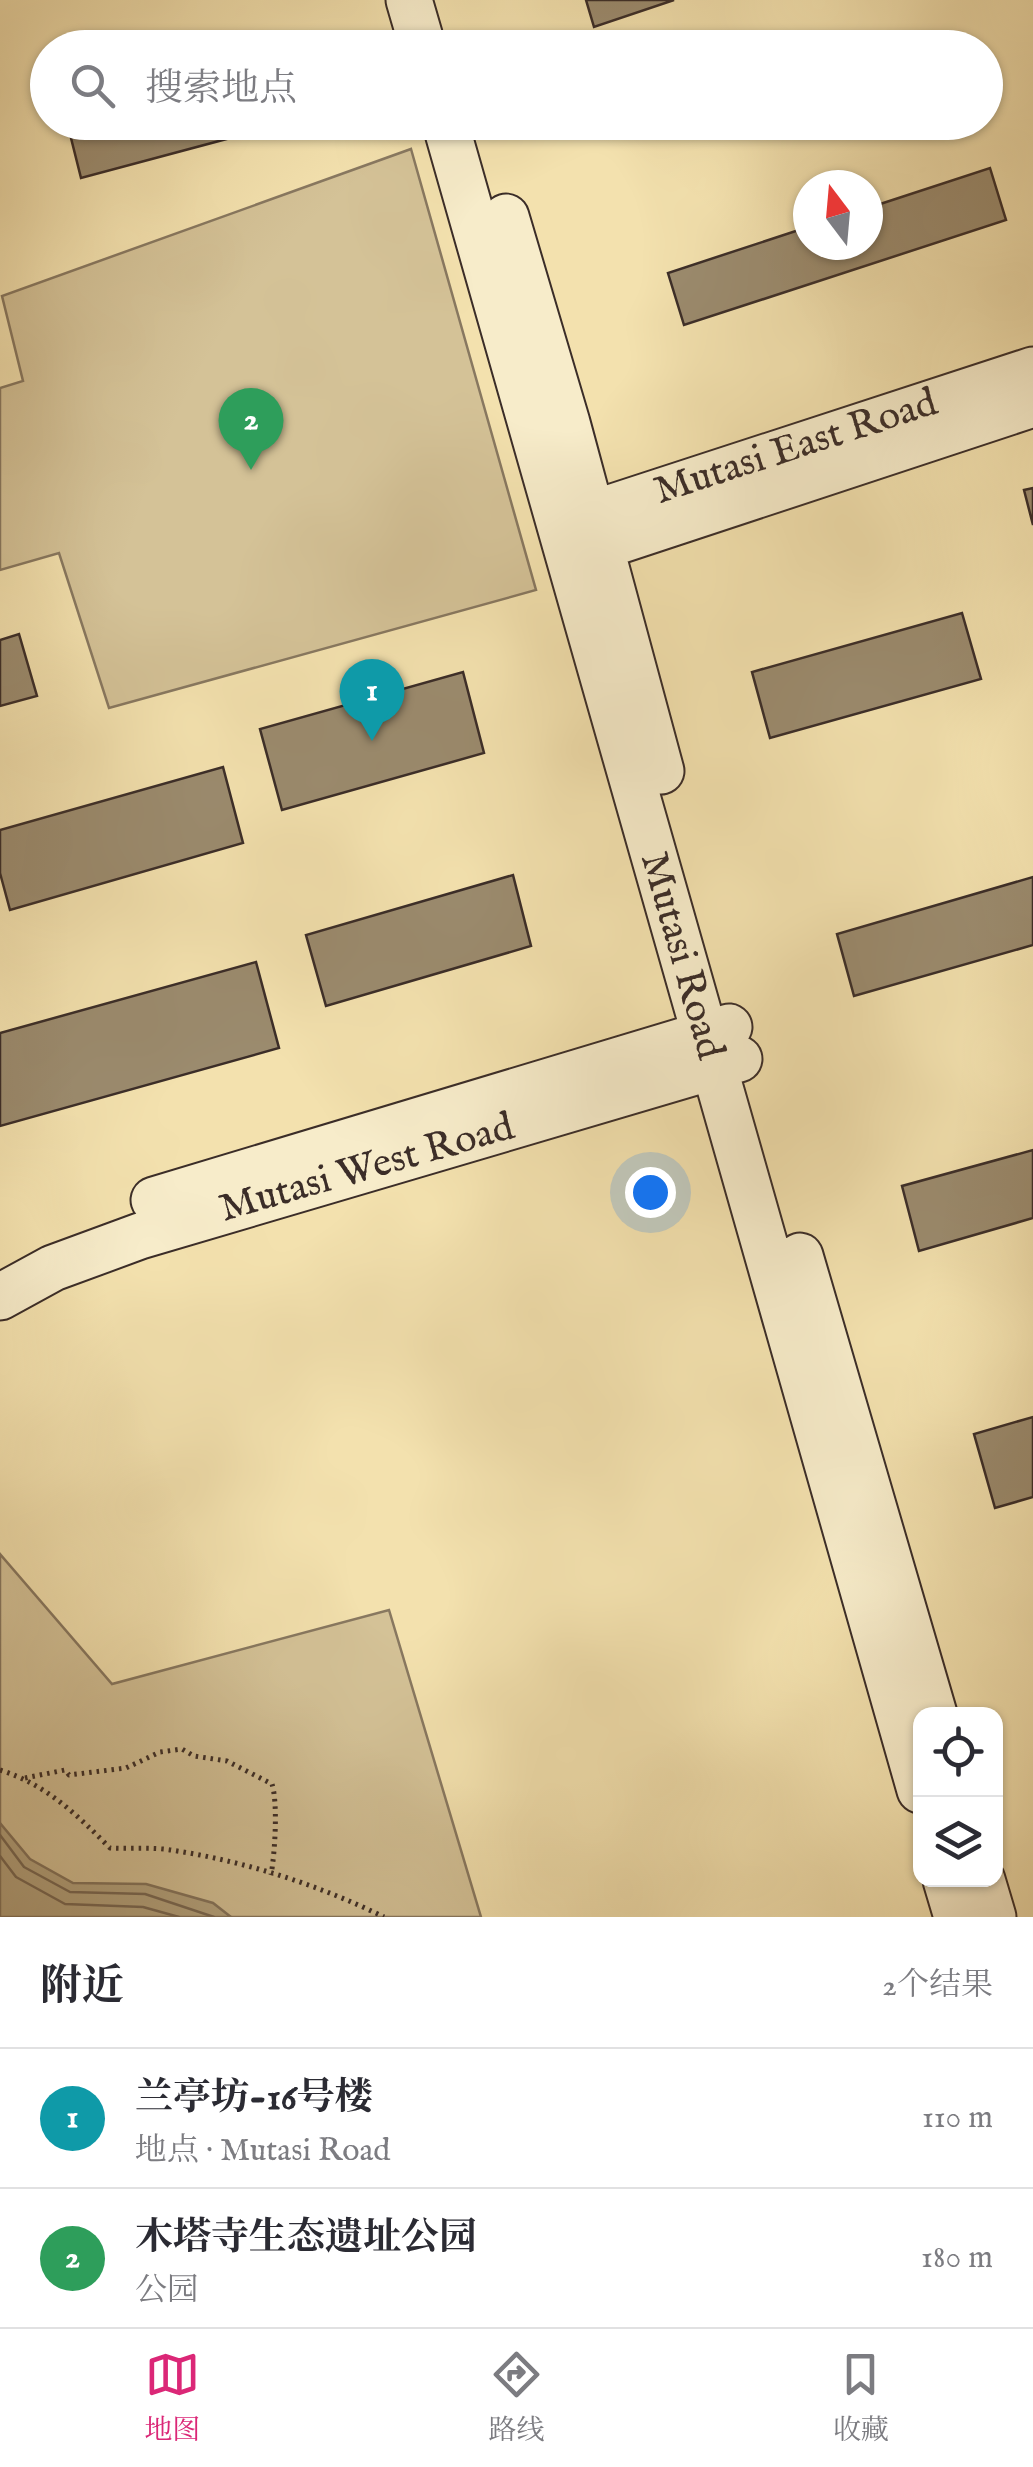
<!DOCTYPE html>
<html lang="zh">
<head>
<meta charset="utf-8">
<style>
	body { margin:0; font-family:"IM FELL English","Noto Serif SC",serif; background:#f7f7f7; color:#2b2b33 }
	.controls { position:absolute; right:30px; bottom:30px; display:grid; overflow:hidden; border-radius:20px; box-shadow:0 2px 8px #0004 }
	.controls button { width:90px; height:90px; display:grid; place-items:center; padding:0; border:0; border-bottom:2px solid #e1e1e2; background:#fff; color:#2b2b33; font:50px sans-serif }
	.compass { position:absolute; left:793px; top:170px; width:90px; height:90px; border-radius:50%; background:#fff; box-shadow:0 2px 8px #0004; rotate:344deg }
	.you { position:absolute; left:650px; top:1192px; width:35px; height:35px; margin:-25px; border:8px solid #fff; border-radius:50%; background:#1a73e8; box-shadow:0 0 0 15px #1a73e833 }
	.badge { display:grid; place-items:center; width:65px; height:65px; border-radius:50%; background:#db2777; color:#fff; font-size:32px; font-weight:700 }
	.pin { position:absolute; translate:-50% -82px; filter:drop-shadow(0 2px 5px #0008) }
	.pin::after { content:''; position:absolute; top:52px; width:35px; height:30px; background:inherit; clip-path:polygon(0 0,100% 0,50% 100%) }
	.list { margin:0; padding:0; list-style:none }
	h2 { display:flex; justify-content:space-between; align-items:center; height:130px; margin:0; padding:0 40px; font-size:42px }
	h2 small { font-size:32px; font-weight:400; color:#7c7c81 }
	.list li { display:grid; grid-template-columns:65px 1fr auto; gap:30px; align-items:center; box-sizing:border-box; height:140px; padding:0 40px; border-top:2px solid #e1e1e2 }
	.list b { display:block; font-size:38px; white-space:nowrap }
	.list p { margin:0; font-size:32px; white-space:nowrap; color:#7c7c81 }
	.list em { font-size:32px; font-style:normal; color:#7c7c81 }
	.icon { flex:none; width:55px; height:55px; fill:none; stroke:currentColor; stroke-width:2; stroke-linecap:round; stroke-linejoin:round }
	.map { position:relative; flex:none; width:1033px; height:1917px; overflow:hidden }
	.search { position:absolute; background:#fff; box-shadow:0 2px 8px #0004; left:30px; right:30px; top:30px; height:110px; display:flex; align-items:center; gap:25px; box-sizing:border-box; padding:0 35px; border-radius:55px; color:#7c7c81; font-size:38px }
	.sheet { height:410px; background:#fff }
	nav { display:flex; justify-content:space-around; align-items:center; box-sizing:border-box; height:140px; border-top:2px solid #e1e1e2; background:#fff; font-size:28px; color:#7c7c81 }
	nav a { display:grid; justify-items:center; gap:5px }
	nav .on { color:#db2777 }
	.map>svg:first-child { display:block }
	.green { fill:#d4c297; stroke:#887860; stroke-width:2.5 }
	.water { fill:#b4a480; stroke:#84745d; stroke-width:2.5 }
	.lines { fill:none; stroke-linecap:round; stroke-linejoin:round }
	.shore { stroke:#786854; stroke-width:2.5 }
	.building { fill:#9b8b6e; stroke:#3b2d28; stroke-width:2.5 }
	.secondary-casing { stroke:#3b2d28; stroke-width:49 }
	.path { stroke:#3b2d28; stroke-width:5; stroke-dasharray:2.5 5; stroke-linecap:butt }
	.secondary { stroke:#f7ecca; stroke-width:45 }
	.labels { text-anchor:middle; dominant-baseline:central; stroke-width:8; stroke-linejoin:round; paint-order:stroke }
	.street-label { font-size:40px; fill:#3b2d28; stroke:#f7ecca }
</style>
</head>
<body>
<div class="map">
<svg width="1033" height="1917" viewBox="0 0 1033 1917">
	<rect width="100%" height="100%" fill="#f3e1ae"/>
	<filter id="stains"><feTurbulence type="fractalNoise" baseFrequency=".002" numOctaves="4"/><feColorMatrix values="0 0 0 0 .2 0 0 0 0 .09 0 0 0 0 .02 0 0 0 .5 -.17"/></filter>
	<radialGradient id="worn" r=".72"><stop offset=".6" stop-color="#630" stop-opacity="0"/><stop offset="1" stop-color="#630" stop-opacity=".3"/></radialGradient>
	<!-- green -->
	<path class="green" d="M 411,149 L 536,590 L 109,708 L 59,553 L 0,570 L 0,388 L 23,381 L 2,296 Z
		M 0,1554 L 112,1684 L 389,1610 L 481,1917 L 0,1917 Z"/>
	<!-- water -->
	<path class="water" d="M 0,1823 L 30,1859 L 73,1883 L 146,1884 L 213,1903 L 231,1917 L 0,1917 Z"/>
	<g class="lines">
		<!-- shore -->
		<path class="shore" d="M 0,1835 L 24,1867 L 70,1892 L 145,1894 L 214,1917
			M 0,1856 L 16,1877 L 65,1904 L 143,1907 L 179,1917"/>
	</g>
	<!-- building -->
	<path class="building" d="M 586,0 L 674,0 L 594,27 Z
		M 67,122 L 290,122 L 81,178 Z
		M 990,168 L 1006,220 L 684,325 L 668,273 L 808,227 L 808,245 L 868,245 L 868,208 Z
		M 1033,488 L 1033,525 L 1024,490 Z
		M 962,613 L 981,679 L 770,738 L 752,672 Z
		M 19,634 L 37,696 L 0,706 L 0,640 Z
		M 463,672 L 484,753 L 282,810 L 260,729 Z
		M 223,767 L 243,843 L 10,910 L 0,873 L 0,830 Z
		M 513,875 L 531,946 L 326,1006 L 306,935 Z
		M 1033,877 L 1033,945 L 854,996 L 837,934 Z
		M 256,962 L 279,1048 L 0,1126 L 0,1033 Z
		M 1033,1150 L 1033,1218 L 919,1251 L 902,1186 Z
		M 1033,1417 L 1033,1497 L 995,1508 L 974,1434 Z"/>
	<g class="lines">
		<defs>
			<path id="secondary" d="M 409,0 L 423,48
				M 445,122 L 920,1790
				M 506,217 L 567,423 L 661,771
				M 564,523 L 1033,370
				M 570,557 L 1033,404
				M 154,1200 L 729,1027
				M 800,1256 L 934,1714
				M 0,1297 L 53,1268 L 140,1236 L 739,1059
				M 946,1880 L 957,1917
				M 982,1880 L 993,1917"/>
		</defs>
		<!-- secondary casing -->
		<use href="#secondary" class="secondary-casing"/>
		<!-- path -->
		<path class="path" d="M 0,1770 C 47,1785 76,1814 110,1848 C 130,1849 152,1847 171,1850 C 244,1861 319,1885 384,1917
			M 25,1778 L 65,1770 L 69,1775 L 126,1768 L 160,1752 L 182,1749 L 194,1756 L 227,1761 L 272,1784 C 278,1803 275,1853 271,1875"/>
		<!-- secondary -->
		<use href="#secondary" class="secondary"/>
	</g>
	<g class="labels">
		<!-- street labels -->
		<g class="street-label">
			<text transform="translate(796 448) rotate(-18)">Mutasi East Road</text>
			<text transform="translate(681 956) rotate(74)">Mutasi Road</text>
			<text transform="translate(367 1169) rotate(-16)">Mutasi West Road</text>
		</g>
	</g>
	<rect width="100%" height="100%" filter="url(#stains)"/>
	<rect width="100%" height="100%" fill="url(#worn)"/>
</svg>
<div class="controls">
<button><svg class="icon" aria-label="locate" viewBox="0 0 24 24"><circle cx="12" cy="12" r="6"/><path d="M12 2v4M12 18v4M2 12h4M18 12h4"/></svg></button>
<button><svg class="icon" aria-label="layers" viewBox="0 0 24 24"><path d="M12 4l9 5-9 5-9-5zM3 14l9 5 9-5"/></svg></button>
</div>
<svg class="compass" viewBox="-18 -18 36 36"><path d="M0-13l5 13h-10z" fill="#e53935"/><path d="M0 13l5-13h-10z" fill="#7c7c81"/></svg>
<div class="you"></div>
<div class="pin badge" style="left:372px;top:741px;background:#0f9aa8">1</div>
<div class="pin badge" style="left:251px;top:470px;background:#2e9e5b">2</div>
<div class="search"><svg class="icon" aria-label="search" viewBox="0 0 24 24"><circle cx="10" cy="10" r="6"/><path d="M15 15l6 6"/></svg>搜索地点</div>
</div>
<section class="sheet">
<h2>附近<small>2个结果</small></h2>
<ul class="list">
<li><span class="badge" style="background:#0f9aa8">1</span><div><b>兰亭坊-16号楼</b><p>地点 · Mutasi Road</p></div><em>110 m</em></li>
<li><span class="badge" style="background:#2e9e5b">2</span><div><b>木塔寺生态遗址公园</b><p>公园</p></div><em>180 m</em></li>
</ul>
</section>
<nav>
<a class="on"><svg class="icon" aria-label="map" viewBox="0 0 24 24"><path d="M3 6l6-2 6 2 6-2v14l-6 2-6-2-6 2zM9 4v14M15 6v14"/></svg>地图</a>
<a><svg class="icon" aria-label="directions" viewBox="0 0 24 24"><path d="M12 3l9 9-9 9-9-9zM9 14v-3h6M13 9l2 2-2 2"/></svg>路线</a>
<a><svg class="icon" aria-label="saved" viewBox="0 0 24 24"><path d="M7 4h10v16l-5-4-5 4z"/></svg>收藏</a>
</nav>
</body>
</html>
